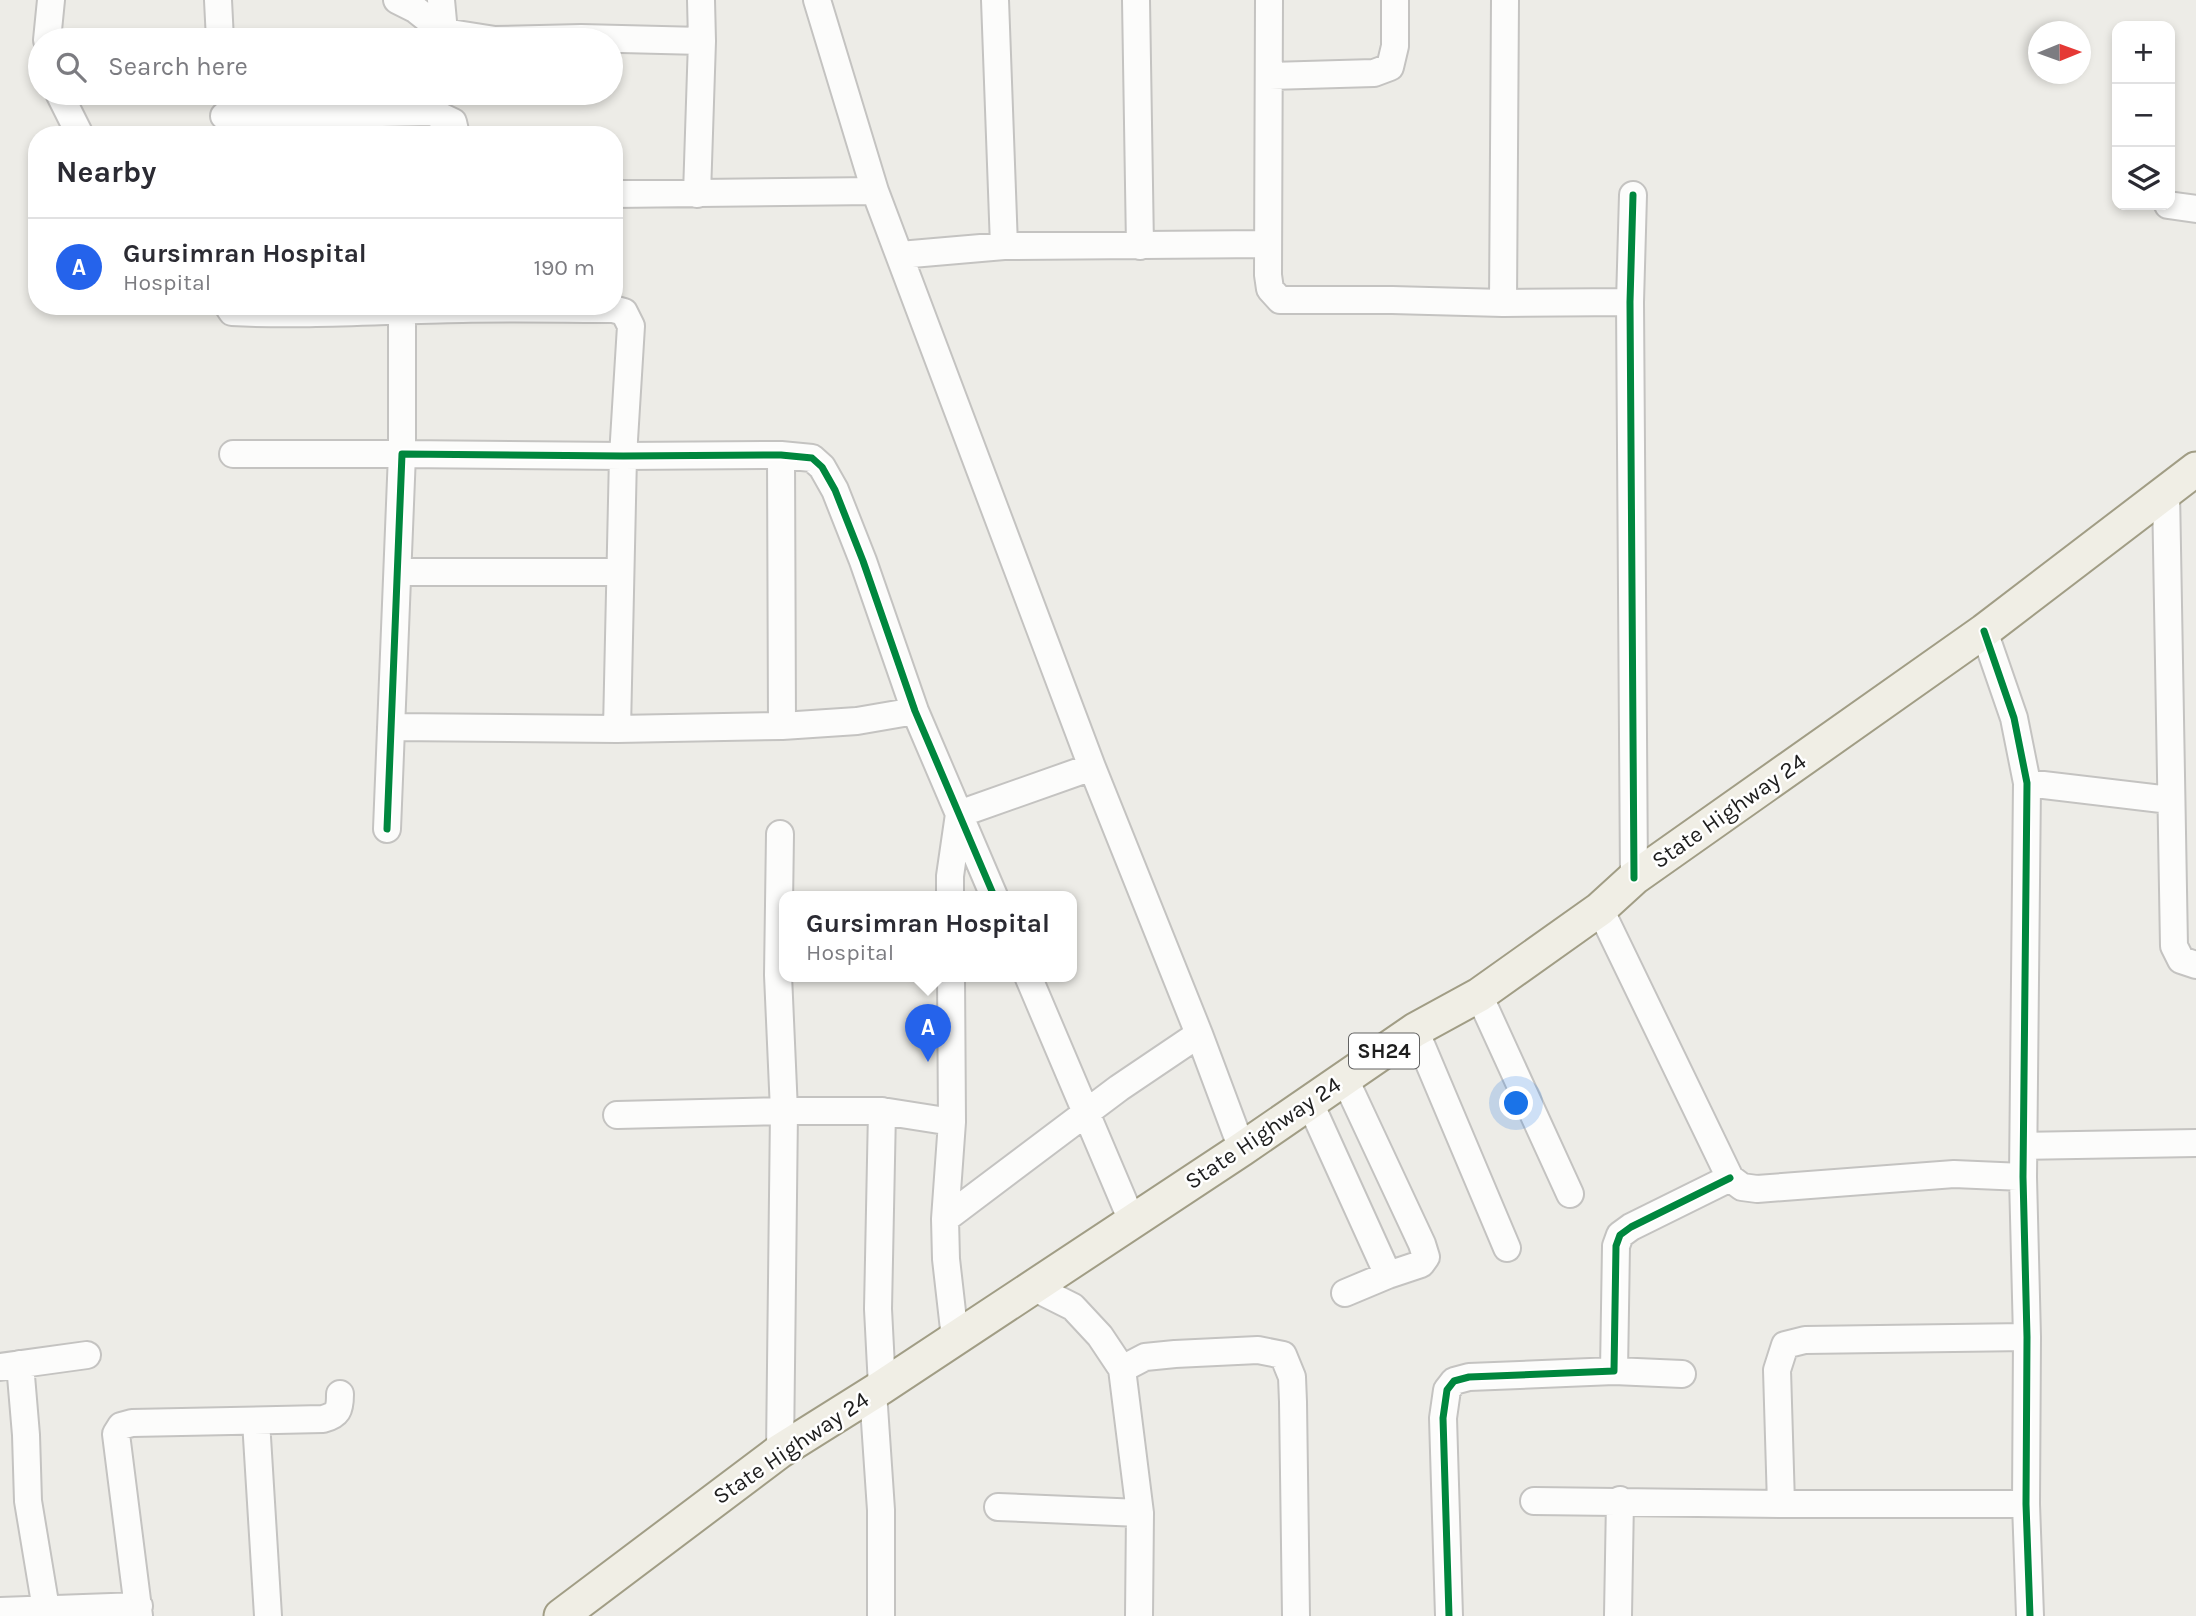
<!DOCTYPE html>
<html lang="en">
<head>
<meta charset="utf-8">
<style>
	body { margin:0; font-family:Karla,sans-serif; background:#f2f2f3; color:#2b2b33 }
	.controls { position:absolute; right:21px; top:21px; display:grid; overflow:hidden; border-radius:14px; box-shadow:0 4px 10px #0003 }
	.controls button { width:63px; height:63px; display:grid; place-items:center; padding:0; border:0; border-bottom:2px solid #e1e1e2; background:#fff; color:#2b2b33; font:35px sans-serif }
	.compass { position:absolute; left:2028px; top:21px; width:63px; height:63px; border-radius:50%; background:#fff; box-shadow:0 4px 10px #0003; rotate:89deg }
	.you { position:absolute; left:1517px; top:1104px; width:24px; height:24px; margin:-18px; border:5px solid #fff; border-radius:50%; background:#1a73e8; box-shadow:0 0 0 10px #1a73e833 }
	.badge { display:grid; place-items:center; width:46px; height:46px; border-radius:50%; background:#2563eb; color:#fff; font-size:23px; font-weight:700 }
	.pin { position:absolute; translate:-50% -58px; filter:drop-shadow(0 2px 4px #0008) }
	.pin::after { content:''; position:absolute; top:37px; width:24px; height:21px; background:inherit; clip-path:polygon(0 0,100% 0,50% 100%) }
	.popup { position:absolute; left:779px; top:891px; width:298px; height:91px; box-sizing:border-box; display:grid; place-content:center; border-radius:14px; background:#fff; filter:drop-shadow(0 2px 5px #0005); font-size:23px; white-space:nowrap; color:#7c7c81 }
	.popup b { font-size:26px; color:#2b2b33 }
	.popup::after { content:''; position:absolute; left:50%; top:100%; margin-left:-14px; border:14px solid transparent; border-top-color:#fff }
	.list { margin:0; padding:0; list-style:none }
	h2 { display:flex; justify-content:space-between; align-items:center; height:91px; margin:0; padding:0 28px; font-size:30px }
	h2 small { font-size:23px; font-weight:400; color:#7c7c81 }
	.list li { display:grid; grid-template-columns:46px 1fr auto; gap:21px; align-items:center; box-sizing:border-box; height:98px; padding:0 28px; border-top:2px solid #e1e1e2 }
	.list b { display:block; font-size:26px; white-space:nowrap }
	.list p { margin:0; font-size:23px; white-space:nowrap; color:#7c7c81 }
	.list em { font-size:23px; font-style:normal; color:#7c7c81 }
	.icon { flex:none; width:38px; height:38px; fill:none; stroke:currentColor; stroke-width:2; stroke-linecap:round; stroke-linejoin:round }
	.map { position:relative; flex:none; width:2196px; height:1616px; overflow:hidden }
	.search { position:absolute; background:#fff; box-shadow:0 4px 10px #0003; left:28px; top:28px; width:595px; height:77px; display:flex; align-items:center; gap:18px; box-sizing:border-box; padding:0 24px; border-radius:38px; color:#7c7c81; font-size:26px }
	.panel { position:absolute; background:#fff; box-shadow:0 4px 10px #0003; left:28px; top:126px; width:595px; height:189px; border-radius:28px }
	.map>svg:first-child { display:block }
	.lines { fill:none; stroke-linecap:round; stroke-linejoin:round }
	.minor-casing { stroke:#c4c3c1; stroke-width:30 }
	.major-casing { stroke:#a19d85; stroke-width:37 }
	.minor { stroke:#fcfcfb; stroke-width:26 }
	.major { stroke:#f0eee5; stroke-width:33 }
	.cycleway-casing { stroke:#fff; stroke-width:11 }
	.cycleway { stroke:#00873e; stroke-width:7 }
	.labels { text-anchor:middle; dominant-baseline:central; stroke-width:5; stroke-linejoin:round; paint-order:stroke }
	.shield { fill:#fff; stroke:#626262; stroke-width:2 }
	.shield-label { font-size:21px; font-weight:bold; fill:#1e1e1e }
	.street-label { font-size:23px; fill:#1e1e1e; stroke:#fff }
</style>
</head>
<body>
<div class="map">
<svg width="2196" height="1616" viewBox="0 0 2196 1616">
	<rect width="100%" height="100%" fill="#edece7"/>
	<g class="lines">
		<defs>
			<path id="minor" d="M 218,0 L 220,40
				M 397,0 L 415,9 L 444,32 L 495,40 L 581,38 L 702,41
				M 441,0 L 444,32
				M 817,0 L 875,191 L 1092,767 L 1199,1034 L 1242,1149
				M 995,0 L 1004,246
				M 1136,0 L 1140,246
				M 1269,0 L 1268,275 L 1270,289 L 1280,300 L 1392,300 L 1503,303 L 1630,302
				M 47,40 L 51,0
				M 1270,76 L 1374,73 L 1390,67 L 1395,46 L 1395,0
				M 59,93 L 80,135
				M 224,116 L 432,112 L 453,122 L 456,135
				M 614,194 L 875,191
				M 697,194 L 702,41 L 701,0
				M 1633,195 L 1630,302 L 1634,878
				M 2168,205 L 2196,209
				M 900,255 L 1004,246 L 1268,244
				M 1503,303 L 1505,0
				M 228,306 L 232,312 C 309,316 386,310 462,309 C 512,308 563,309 613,309 L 624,312 L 631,326 L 623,456 L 617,729
				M 233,454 L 402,454 L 402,312
				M 781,455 L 782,726
				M 2166,491 L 2174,946 L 2181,960 L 2196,965
				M 398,572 L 620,572
				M 1984,631 L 2014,718 L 2027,783 L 2023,1177 L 2027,1337 L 2026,1504 L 2030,1616
				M 391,727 L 617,729 L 782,726 L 857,721 L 915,711
				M 2027,783 L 2170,800
				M 387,829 L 402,454 L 623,456 L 781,455 L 812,458 L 822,467 L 835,490 L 863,561 L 915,711 L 994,896
				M 780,834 L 778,975 L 784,1111 L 780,1451
				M 950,896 L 950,876 L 959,814 L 1092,767
				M 1600,909 L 1730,1178 L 1742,1187 L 1757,1189 L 1954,1174 L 2023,1177
				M 951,976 L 952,1122 L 945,1219 L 946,1259 L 955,1338
				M 1028,976 L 1132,1221
				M 1479,995 L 1570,1194
				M 1415,1030 L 1507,1248
				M 1344,1077 L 1422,1244 L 1426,1257 L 1421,1264 L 1388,1275 L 1345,1293
				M 1310,1103 L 1388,1275
				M 617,1115 L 784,1111 L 882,1111 L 952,1122
				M 2024,1146 L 2196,1143
				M 945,1219 L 1119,1088 L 1199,1034
				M 1033,1287 L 1073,1307 L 1100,1336 L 1122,1369 L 1140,1513 L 1139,1616
				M 20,1364 L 26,1435 L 28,1501 L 46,1609
				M 0,1367 L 87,1355
				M 1122,1369 L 1145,1357 L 1175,1354 L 1258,1350 L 1283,1355 L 1292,1377 L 1293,1402 L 1296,1616
				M 1614,1371 L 1682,1374
				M 882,1387 L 878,1309 L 882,1111
				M 873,1392 L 881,1510 L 881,1616
				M 256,1421 L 268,1616
				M 1534,1501 L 1781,1504
				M 2026,1504 L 1781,1504 L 1777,1370 L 1785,1345 L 1805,1340 L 2027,1337
				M 998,1507 L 1140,1513
				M 0,1611 L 139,1606
				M 139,1616 L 116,1434 L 121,1426 L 132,1423 L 323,1419 C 338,1415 340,1410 340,1394
				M 1449,1616 L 1443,1418 L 1447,1390 L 1454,1381 L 1469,1377 L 1614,1371 L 1616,1246 L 1620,1235 L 1631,1227 L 1730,1178
				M 1618,1616 L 1620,1500"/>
			<path id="major" d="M 561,1616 L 780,1451 L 882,1387 L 1242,1149 L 1415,1030 L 1479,995 L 1600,909 L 1634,878 L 1984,631 L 2196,469"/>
		</defs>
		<!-- minor casing -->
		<use href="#minor" class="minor-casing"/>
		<!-- major casing -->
		<use href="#major" class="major-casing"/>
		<!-- minor -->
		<use href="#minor" class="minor"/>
		<!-- major -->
		<use href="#major" class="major"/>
		<defs>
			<path id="cycleway" d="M 1633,195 L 1630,302 L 1634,878
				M 1984,631 L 2014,718 L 2027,783 L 2023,1177 L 2027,1337 L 2026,1504 L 2030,1616
				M 387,829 L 402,454 L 623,456 L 781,455 L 812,458 L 822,467 L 835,490 L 863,561 L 915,711 L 994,896
				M 1449,1616 L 1443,1418 L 1447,1390 L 1454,1381 L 1469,1377 L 1614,1371 L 1616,1246 L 1620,1235 L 1631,1227 L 1730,1178"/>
		</defs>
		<!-- cycleway casing -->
		<use href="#cycleway" class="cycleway-casing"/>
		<!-- cycleway -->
		<use href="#cycleway" class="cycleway"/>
	</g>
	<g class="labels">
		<!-- shield labels -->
		<rect class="shield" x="1349" y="1033.5" width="70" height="35" rx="5"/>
		<g class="shield-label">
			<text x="1384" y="1051">SH24</text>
		</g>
		<!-- street labels -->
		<g class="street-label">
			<text transform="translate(1729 811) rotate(-35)">State Highway 24</text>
			<text transform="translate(1263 1133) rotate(-34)">State Highway 24</text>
			<text transform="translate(791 1448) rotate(-34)">State Highway 24</text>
		</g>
	</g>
</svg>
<div class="controls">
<button>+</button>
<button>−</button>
<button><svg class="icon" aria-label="layers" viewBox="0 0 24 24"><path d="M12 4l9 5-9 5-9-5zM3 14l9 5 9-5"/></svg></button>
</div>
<svg class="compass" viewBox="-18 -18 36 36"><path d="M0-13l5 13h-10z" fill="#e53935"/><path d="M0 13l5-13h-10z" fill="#7c7c81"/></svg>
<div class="you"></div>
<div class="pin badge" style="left:928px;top:1062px">A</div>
<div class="popup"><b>Gursimran Hospital</b>Hospital</div>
<div class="search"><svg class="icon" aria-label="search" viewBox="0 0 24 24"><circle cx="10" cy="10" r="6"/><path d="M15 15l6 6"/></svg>Search here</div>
<section class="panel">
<h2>Nearby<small></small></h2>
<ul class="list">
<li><span class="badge">A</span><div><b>Gursimran Hospital</b><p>Hospital</p></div><em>190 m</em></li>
</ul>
</section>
</div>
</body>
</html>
